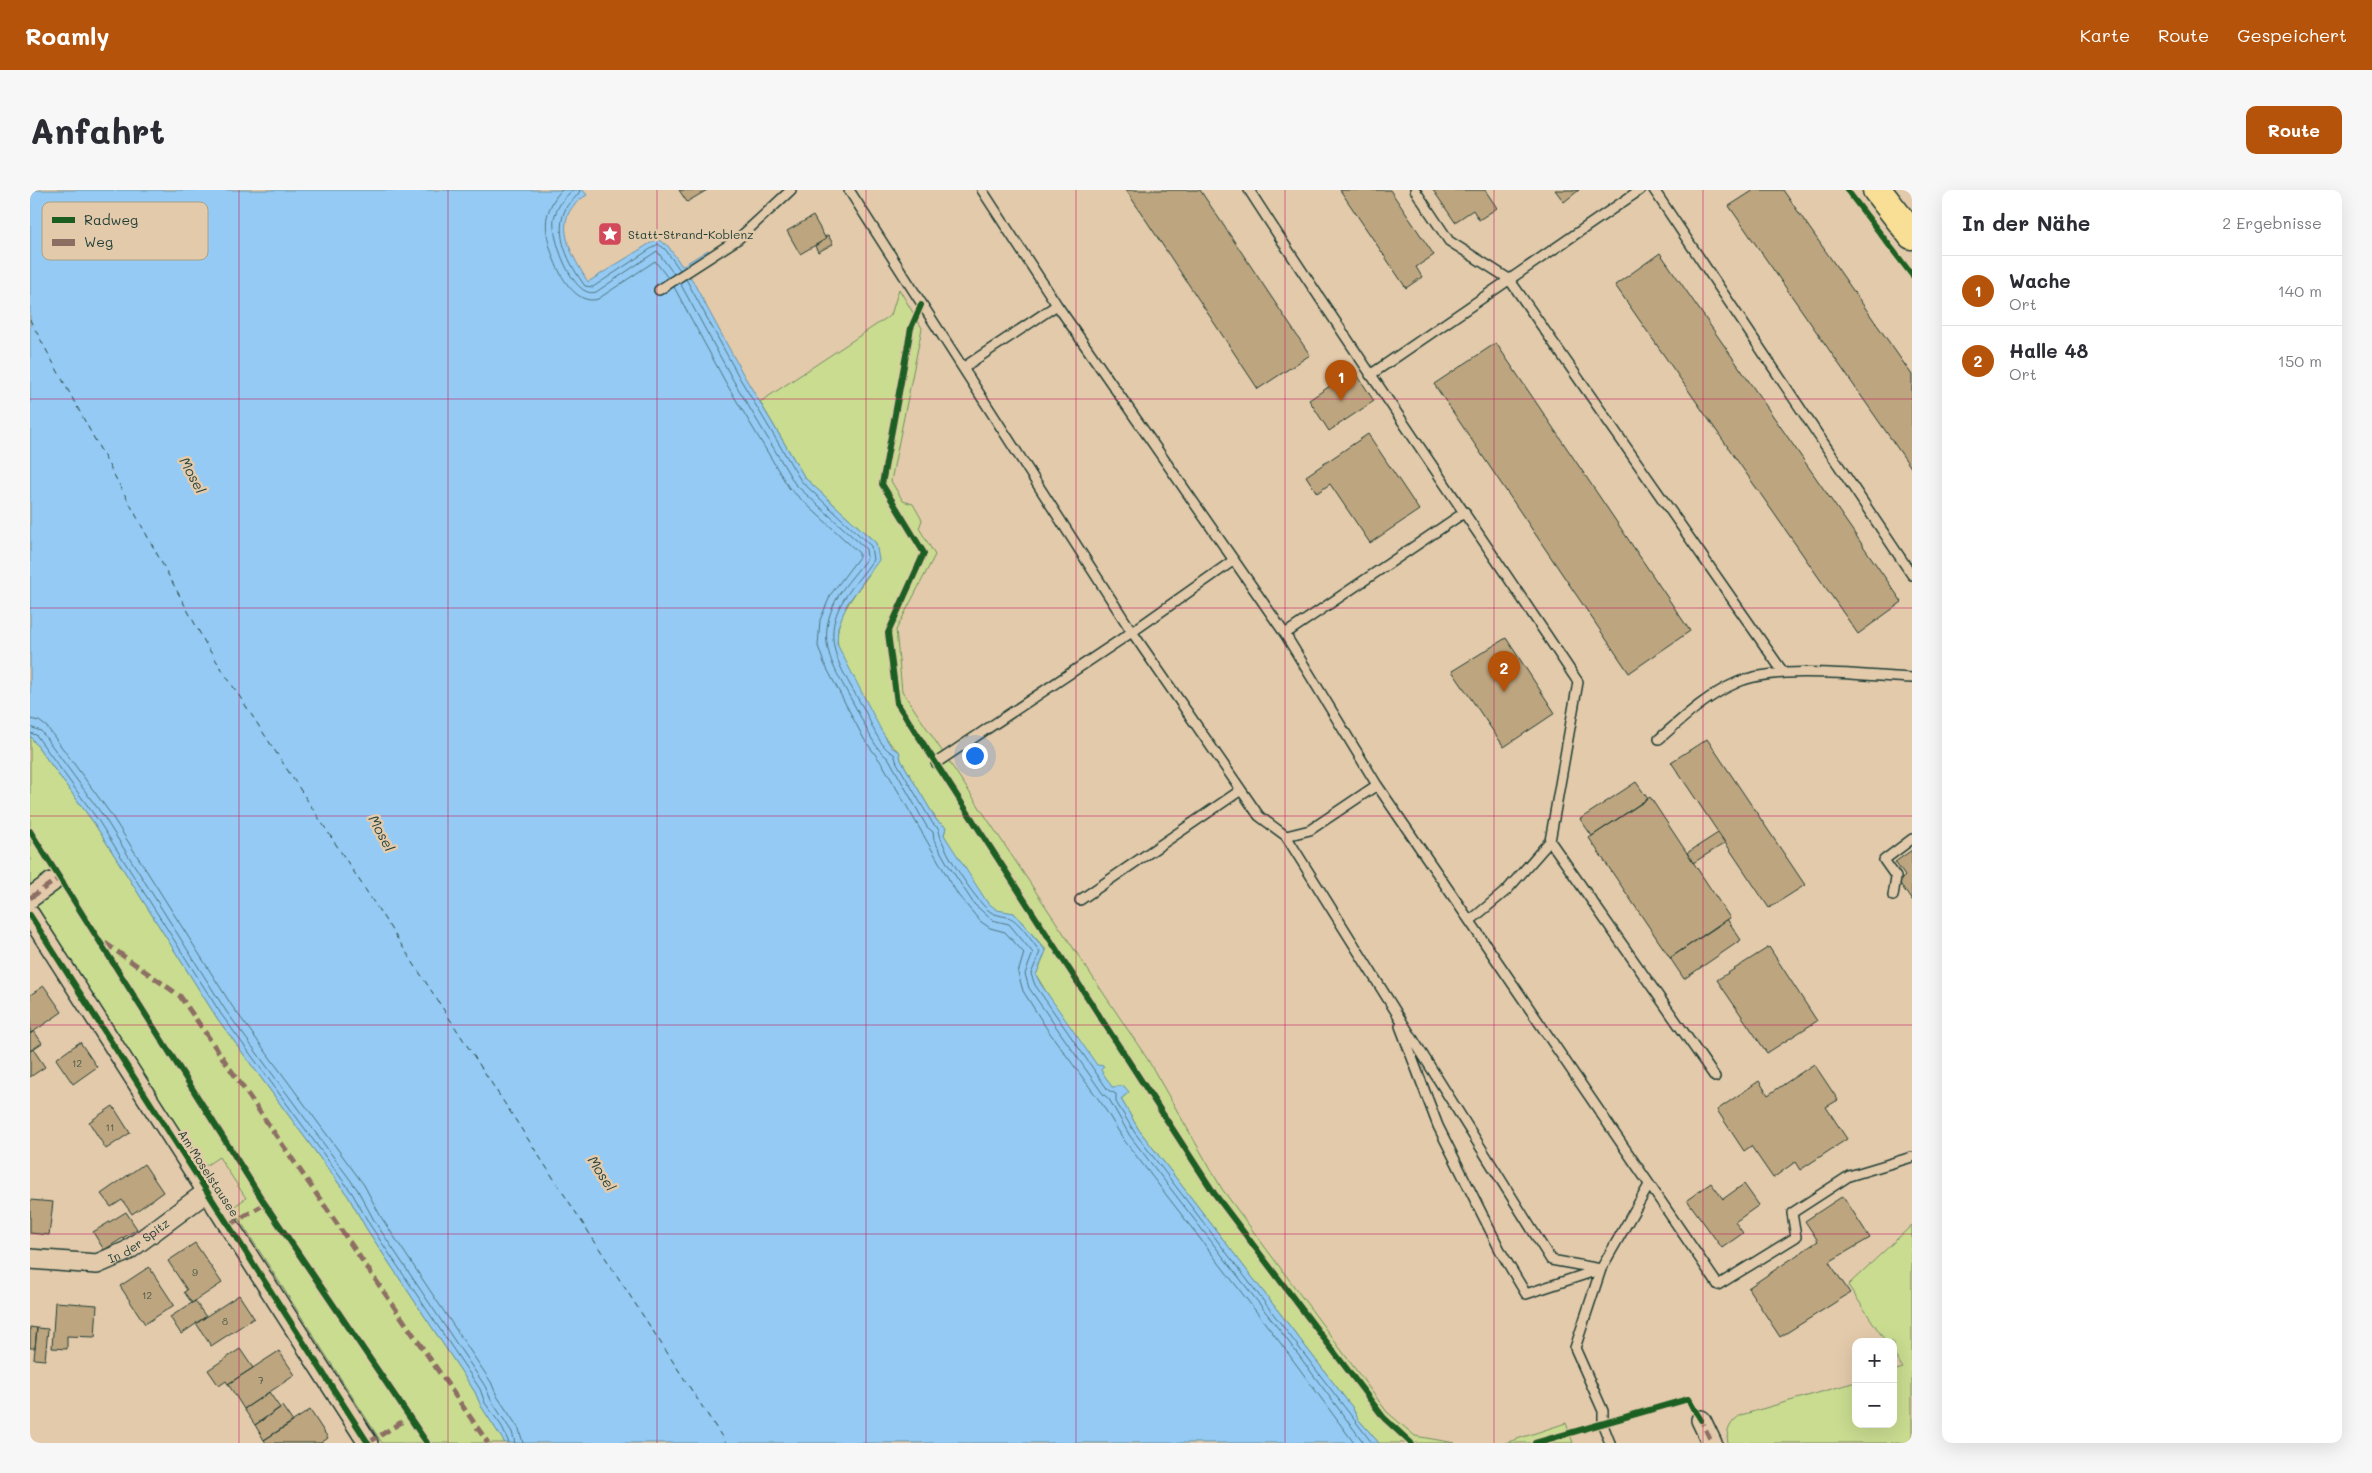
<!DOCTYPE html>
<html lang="de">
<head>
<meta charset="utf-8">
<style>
	body { margin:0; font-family:Mali,sans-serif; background:#f7f7f7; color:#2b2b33 }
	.controls { position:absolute; right:15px; bottom:15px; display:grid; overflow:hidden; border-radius:10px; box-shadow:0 5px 20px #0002 }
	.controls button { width:45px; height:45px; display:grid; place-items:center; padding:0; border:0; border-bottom:1px solid #e1e1e2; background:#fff; color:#2b2b33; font:25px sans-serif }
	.you { position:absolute; left:944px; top:565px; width:18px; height:18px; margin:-12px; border:4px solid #fff; border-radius:50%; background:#1a73e8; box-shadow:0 0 0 8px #1a73e833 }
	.badge { display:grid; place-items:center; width:32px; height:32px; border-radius:50%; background:#b45309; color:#fff; font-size:16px; font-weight:700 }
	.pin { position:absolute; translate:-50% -41px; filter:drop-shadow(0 1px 2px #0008) }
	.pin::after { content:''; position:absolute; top:26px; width:18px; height:15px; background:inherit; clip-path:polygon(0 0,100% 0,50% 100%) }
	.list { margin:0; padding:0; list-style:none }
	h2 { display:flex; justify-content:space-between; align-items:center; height:65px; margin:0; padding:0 20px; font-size:21px }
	h2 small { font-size:16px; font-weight:400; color:#7c7c81 }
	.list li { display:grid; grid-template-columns:32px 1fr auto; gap:15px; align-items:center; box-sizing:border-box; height:70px; padding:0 20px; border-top:1px solid #e1e1e2 }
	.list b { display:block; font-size:19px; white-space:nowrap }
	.list p { margin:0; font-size:16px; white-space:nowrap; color:#7c7c81 }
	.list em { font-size:16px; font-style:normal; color:#7c7c81 }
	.map { position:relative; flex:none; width:1882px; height:1253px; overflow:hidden; border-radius:10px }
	header { display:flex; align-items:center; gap:30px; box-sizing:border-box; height:70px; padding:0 25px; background:#b45309; color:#fff }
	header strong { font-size:24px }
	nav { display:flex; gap:28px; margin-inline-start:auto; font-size:18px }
	.intro { display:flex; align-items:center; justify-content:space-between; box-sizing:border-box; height:120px; padding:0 30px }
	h1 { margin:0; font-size:35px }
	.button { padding:12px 22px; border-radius:10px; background:#b45309; color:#fff; font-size:18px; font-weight:700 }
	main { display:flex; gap:30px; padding:0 30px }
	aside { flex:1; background:#fff; border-radius:10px; box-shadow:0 5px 20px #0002 }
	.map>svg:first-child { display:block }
	.green { fill:#c9dc90; stroke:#748c62 }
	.water { fill:#94caf3; stroke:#6592a7 }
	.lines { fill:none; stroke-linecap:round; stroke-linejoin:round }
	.shore { stroke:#4e7580; stroke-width:1 }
	.ferry { stroke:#25443e; stroke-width:1; stroke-dasharray:6 5; stroke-linecap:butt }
	.building { fill:#bda57f; stroke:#1f3d34 }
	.lane-casing { stroke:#1f3d34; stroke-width:12 }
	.street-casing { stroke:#1f3d34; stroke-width:22 }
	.primary-casing { stroke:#1f3d34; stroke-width:31 }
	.lane { stroke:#e3caab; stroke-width:9 }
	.street { stroke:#e3caab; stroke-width:19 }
	.primary { stroke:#f9df96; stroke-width:28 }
	.quiet { stroke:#8d6e63; stroke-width:5; stroke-dasharray:10 5; stroke-linecap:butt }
	.cycleway-casing { stroke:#e3caab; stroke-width:9 }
	.cycleway { stroke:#1b5e20; stroke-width:6 }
	.grid { fill:none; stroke:#c2185b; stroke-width:1; stroke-opacity:0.55 }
	.labels { text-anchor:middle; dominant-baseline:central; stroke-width:5; stroke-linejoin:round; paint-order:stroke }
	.number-label { font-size:10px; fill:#465747 }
	.poi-label { font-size:12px; fill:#1f3d34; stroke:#e3caab; text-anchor:start }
	.street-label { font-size:12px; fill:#1f3d34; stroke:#e3caab }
	.water-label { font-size:14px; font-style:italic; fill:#25443e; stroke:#e3caab }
	.key { fill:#e3caab; stroke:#a8a087; stroke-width:1 }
	.key-label { font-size:14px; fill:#1f3d34 }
</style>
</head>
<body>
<header>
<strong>Roamly</strong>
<nav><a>Karte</a><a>Route</a><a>Gespeichert</a></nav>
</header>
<div class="intro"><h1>Anfahrt</h1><a class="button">Route</a></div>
<main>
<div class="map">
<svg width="1882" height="1253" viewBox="0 0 1882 1253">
	<rect width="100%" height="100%" fill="#e3caab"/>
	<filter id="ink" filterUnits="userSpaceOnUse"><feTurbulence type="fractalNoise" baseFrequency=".02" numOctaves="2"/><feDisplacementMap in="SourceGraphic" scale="10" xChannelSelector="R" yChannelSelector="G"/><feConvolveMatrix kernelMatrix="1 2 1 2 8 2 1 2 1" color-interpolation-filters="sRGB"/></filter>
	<g filter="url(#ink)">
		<!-- green -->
		<path class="green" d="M 869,99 L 892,138 L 861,291 L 873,311 L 883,314 L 892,330 L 889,338 L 905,365 L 866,440 L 872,501 L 1118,870 L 1192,999 L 1357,1222 L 1385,1246 L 1425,1253 L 1349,1253 L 1328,1229 L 1322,1217 L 1109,940 L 1091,909 L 1099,902 L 1082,898 L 1032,828 L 1006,785 L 1016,760 L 984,723 C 979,722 973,723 968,721 C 947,711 926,665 914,645 L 916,637 L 907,631 L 871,570 L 869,561 C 852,553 822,486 811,466 C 798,433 822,409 840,383 C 844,377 844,361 846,353 L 775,288 L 730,212 L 861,125 Z
			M 0,546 L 64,633 L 187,828 L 318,1006 L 336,1038 L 445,1202 L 451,1216 L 475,1253 L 352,1253 L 202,1018 L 216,1008 L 189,967 L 172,978 L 0,706 Z
			M 1882,1035 L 1882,1253 L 1698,1253 C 1695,1241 1701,1231 1711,1225 L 1826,1192 L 1826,1234 L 1863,1234 L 1863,1181 L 1873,1178 L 1863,1163 L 1863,1152 L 1856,1152 L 1818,1095 Z
			M 1536,1233 L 1543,1253 L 1475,1253 Z"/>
		<!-- water -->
		<path class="water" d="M 0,0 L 553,0 L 557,5 C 518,27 541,64 558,92 L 627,49 L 638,56 L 652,76 L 678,60 L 684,71 L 660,86 L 713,184 L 775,288 L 846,353 L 849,370 L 817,414 L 808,437 L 807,454 L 851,540 L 862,558 L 869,561 L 871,570 L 907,631 L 916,637 L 914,645 L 957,712 L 967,720 L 984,723 L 1016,761 L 1006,785 L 1010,793 L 1067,875 L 1074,876 L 1071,880 L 1082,897 L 1094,896 L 1099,902 L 1091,909 L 1109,940 L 1322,1217 L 1328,1229 L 1349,1253 L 475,1253 L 451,1216 L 445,1202 L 336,1038 L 318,1006 L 187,828 L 64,633 L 0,546 Z"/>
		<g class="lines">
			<!-- shore -->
			<path class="shore" d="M 532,0 C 525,6 519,18 517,27 C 512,51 537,119 568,109 L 625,71 L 638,88
				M 543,0 C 534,7 526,18 524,29 C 521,47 543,110 566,102 L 627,61 L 644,84
				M 550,0 C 549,7 539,11 536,18 C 523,44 539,74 555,96 L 563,97 L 628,54 L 635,59 L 650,80
				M 656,89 L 709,187 L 771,291 L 841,356 L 843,370 C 834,383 823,395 814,409 C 787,452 815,484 835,521 C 842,535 850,558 864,564 L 867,573 L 903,634 L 909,639 C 909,656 945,709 958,720 C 965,726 972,725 980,728 C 988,730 1004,754 1010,762 L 1001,784 L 1005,795 L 1078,900 L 1086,904 L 1086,912 L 1105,943 L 1342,1253
				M 650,93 L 703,190 L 765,294 L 836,359 L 837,368 C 827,382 815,394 807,408 C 782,455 807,481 828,522 C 836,537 845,560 859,569 L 897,637 L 903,642 L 904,650 L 917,673 L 944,714 L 962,730 L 979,734 L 1003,763 L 995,784 L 999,798 L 1073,904 L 1079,909 L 1100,946 L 1258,1151 L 1334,1253
				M 644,97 L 696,193 L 759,298 L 829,363 L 829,367 L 801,404 L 790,430 L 788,456 L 794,473 L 834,549 L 853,575 L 928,705 L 950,731 L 960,738 L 975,742 L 994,763 L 988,783 L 993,801 L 1017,839 L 1072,914 L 1094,950 L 1252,1155 L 1324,1253
				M 0,529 L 9,531 L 17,537 L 80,623 L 202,816 L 334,995 L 351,1027 L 461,1192 L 467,1206 L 489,1239 L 493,1253
				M 0,537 L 11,541 L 74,627 L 196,821 L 327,999 L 345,1032 L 455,1196 L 461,1210 L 482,1242 L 485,1253
				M 0,543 L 6,545 L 68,630 L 191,824 L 322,1003 L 340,1035 L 450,1199 L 455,1213 L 471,1235 L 479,1253"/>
			<!-- ferry -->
			<path class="ferry" d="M 0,130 L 178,458 L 696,1253"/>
		</g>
		<!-- building -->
		<path class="building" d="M 649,0 L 677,0 L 657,12 Z
			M 1096,0 L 1170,0 L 1280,165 L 1228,199 Z
			M 1310,0 L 1360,0 L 1404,65 L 1386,77 L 1392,87 L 1376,98 Z
			M 1403,0 L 1455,0 L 1467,18 L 1449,30 L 1443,20 L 1425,32 Z
			M 1525,0 L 1549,0 L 1534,12 Z
			M 1724,0 L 1753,0 L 1882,185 L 1882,279 L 1699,16 Z
			M 783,26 L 796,49 L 770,64 L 757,41 Z
			M 798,45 L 803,54 L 788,62 L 785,56 L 796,49 L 795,47 Z
			M 1630,63 L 1872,412 L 1828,444 L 1585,95 Z
			M 1466,153 L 1660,441 L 1599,483 L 1404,194 Z
			M 1324,180 L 1344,211 L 1299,241 L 1279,210 Z
			M 1338,244 L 1389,320 L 1340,353 L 1300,294 L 1287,303 L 1276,286 Z
			M 1476,448 L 1525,523 L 1474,557 L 1422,481 Z
			M 1677,549 L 1775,695 L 1739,718 L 1641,572 Z
			M 1606,592 L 1618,609 L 1562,646 L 1550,629 Z
			M 1620,607 L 1700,728 L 1640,768 L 1559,648 Z
			M 1688,643 L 1695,653 L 1663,673 L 1657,663 Z
			M 1882,660 L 1882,711 L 1869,692 L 1875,686 L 1865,672 Z
			M 1697,729 L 1711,750 L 1654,789 L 1640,768 Z
			M 1739,757 L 1787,831 L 1737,863 L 1687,790 Z
			M 14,796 L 32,822 L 0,844 L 0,805 Z
			M 4,841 L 12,853 L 0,861 L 0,843 Z
			M 50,852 L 67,877 L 43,894 L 26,869 Z
			M 3,859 L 15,877 L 0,887 L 0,861 Z
			M 1784,874 L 1808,910 L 1796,917 L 1817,949 L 1770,980 L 1765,972 L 1743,988 L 1721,956 L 1714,961 L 1687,920 L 1729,891 L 1738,905 Z
			M 83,916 L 100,943 L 76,959 L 59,932 Z
			M 114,974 L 133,1002 L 102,1024 L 92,1010 L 81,1017 L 71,1004 Z
			M 1681,993 L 1693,1009 L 1714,994 L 1729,1015 L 1705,1032 L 1713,1043 L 1692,1058 L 1657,1010 Z
			M 1813,1006 L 1840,1048 L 1799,1072 L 1820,1103 L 1750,1147 L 1718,1098 L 1788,1051 L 1775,1031 Z
			M 0,1010 L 23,1012 L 19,1045 L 0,1043 Z
			M 96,1022 L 107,1039 L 74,1060 L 63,1042 Z
			M 165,1053 L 192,1093 L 162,1113 L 154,1102 L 157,1100 L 138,1071 Z
			M 119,1077 L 144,1115 L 115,1134 L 90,1096 Z
			M 209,1105 L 224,1128 L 181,1156 L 166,1133 Z
			M 165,1111 L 176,1127 L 151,1144 L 140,1127 Z
			M 25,1112 L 67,1115 L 65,1147 L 37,1146 L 37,1159 L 22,1158 Z
			M 0,1137 L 7,1138 L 5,1158 L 0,1158 Z
			M 7,1138 L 18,1139 L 15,1170 L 4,1169 Z
			M 210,1159 L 223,1178 L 198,1194 L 196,1191 L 189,1196 L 178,1180 Z
			M 249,1161 L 265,1185 L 214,1219 L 198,1194 Z
			M 239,1202 L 250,1218 L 225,1235 L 214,1219 Z
			M 252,1216 L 263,1232 L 234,1250 L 225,1235 Z
			M 280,1220 L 298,1248 L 291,1253 L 236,1253 L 234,1250 Z"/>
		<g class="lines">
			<defs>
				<path id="lane" d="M 819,0 L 1102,442 L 1204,370
					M 952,0 L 1027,115 L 1255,444 L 1347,595 L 1688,1095 L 1766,1047 L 1762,1023 L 1819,986 L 1882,967
					M 1219,0 C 1326,166 1439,328 1548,492 L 1520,651 L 1477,700 L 1441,730
					M 1385,0 L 1419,51 L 1479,89 L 1753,482
					M 1624,0 L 1882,385
					M 629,100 L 708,49 L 761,0
					M 934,177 L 1027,115
					M 1340,185 L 1610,0
					M 1255,444 L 1435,322
					M 1629,549 C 1653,528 1676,506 1706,493 C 1747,474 1836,486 1882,488
					M 906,573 L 1102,442 L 1229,626 L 1256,646 L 1280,640 L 1347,595
					M 1256,646 L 1521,1070 L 1571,1079 L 1619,995
					M 1520,651 L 1685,887
					M 1863,706 L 1866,687 L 1854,670 L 1882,649
					M 1050,710 L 1211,600
					M 1370,836 L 1408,936 L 1471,1062 L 1496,1104 L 1571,1079 L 1545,1158 L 1573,1221 L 1573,1235 L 1580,1253"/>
				<g id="street">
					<path d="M 0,708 L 22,692"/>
					<path d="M 0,725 L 338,1253"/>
					<path id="s1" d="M 0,1069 L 67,1074 L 97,1061 L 178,1001"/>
					<path d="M 1671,1230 L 1682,1253"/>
				</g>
				<path id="primary" d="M 1847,0 L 1882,45"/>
			</defs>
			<!-- lane casing -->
			<use href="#lane" class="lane-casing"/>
			<!-- street casing -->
			<use href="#street" class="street-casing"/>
			<!-- primary casing -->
			<use href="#primary" class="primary-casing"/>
			<!-- lane -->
			<use href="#lane" class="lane"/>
			<!-- street -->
			<use href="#street" class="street"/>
			<!-- primary -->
			<use href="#primary" class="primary"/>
			<!-- quiet -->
			<path class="quiet" d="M 0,708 L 29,688
				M 75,753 L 150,806 L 458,1253
				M 199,1035 L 235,1014
				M 1669,1226 L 1682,1253
				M 338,1253 L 378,1228"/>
			<defs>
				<path id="cycleway" d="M 1817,0 L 1882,85
					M 891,115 L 881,138 L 852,294 L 894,363 L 858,443 L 867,513 L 1184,1003 L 1354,1228 L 1381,1253
					M 0,641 L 235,1014 L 397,1253
					M 0,725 L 338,1253
					M 1505,1253 L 1658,1209 L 1671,1230"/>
			</defs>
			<!-- cycleway casing -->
			<use href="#cycleway" class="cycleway-casing"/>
			<!-- cycleway -->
			<use href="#cycleway" class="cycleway"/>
		</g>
	</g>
	<!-- grid -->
	<path class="grid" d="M 209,0 L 209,1253M 418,0 L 418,1253M 627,0 L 627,1253M 836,0 L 836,1253M 1046,0 L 1046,1253M 1255,0 L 1255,1253M 1464,0 L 1464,1253M 1673,0 L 1673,1253M 0,209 L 1882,209M 0,418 L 1882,418M 0,626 L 1882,626M 0,835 L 1882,835M 0,1044 L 1882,1044"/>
	<!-- icons -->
	<defs>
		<symbol id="sight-square" viewBox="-11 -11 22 22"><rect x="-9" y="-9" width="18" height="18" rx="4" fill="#d1495b" stroke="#e3caab"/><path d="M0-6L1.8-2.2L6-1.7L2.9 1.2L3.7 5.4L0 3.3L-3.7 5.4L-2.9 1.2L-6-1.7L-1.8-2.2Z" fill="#fff"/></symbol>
	</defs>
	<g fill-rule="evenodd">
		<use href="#sight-square" x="566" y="30" width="28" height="28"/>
	</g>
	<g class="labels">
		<!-- number labels -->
		<g class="number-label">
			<text x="47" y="873">12</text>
			<text x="80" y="937">11</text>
			<text x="165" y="1082">9</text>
			<text x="117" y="1105">12</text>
			<text x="195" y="1131">8</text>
			<text x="231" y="1190">7</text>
		</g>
		<!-- poi labels -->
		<g class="poi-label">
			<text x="598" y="44">Statt-Strand-Koblenz</text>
		</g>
		<!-- street labels -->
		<g class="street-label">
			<text transform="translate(179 983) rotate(57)">Am Moselstausee</text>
			<text stroke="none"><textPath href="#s1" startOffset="115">In der Spitz</textPath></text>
		</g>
		<!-- water labels -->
		<g class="water-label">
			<text transform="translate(163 285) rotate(62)">Mosel</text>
			<text transform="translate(352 643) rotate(62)">Mosel</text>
			<text transform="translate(572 983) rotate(57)">Mosel</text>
		</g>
	</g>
	<!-- legend -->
	<rect x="12" y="12" width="166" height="58" rx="8" class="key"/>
	<rect x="22" y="27" width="23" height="6" fill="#1b5e20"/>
	<rect x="22" y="49" width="23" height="7" fill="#8d6e63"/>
	<g class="key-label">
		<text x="54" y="35">Radweg</text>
		<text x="54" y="57">Weg</text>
	</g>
</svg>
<div class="controls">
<button>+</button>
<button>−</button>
</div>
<div class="you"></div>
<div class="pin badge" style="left:1311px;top:211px">1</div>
<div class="pin badge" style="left:1474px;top:502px">2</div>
</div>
<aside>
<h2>In der Nähe<small>2 Ergebnisse</small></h2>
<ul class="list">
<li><span class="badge">1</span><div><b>Wache</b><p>Ort</p></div><em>140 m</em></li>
<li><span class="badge">2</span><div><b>Halle 48</b><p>Ort</p></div><em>150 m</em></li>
</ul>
</aside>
</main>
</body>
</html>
